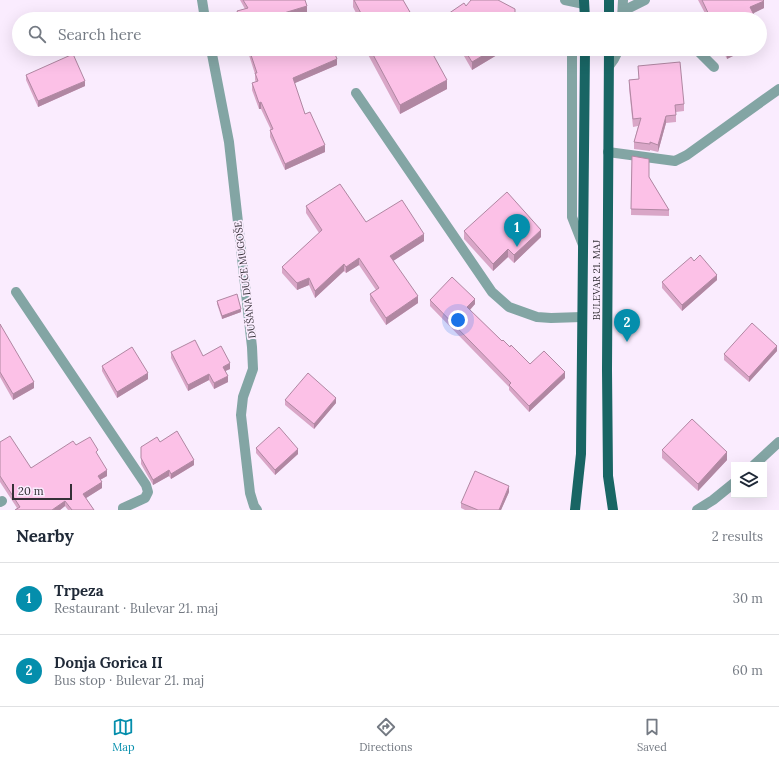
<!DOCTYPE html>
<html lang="en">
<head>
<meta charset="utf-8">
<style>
	body { margin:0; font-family:Lora,serif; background:#f6f6f7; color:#1f2937 }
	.controls { position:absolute; right:12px; bottom:12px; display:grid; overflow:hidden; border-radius:0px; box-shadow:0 4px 16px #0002 }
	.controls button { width:36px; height:36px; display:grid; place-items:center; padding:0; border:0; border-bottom:1px solid #e0e1e3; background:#fff; color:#1f2937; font:20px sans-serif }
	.scale { position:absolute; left:12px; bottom:10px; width:60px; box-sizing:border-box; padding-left:4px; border:2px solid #353037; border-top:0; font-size:11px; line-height:14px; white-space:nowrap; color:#353037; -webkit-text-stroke:3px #faecfe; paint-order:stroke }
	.you { position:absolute; left:458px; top:320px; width:14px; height:14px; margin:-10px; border:3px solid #fff; border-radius:50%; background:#1a73e8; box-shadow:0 0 0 6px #1a73e833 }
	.badge { display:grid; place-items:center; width:26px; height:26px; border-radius:50%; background:#048eac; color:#fff; font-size:13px; font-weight:700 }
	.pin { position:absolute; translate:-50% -33px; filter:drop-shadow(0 1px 2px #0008) }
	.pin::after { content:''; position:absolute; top:21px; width:14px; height:12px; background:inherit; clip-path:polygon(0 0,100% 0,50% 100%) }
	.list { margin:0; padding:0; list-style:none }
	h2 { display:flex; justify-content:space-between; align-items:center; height:52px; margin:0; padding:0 16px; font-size:17px }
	h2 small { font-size:13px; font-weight:400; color:#747a83 }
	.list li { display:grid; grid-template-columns:26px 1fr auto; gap:12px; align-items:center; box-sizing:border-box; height:72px; padding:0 16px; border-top:1px solid #e0e1e3 }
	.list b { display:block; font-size:15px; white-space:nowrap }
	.list p { margin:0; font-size:13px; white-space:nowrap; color:#747a83 }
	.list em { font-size:13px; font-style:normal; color:#747a83 }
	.icon { flex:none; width:22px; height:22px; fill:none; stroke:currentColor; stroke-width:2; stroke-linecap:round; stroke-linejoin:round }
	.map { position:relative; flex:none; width:779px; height:510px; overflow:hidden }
	.search { position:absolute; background:#fff; box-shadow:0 4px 16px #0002; left:12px; right:12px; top:12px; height:44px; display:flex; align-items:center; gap:10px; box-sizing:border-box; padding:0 14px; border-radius:22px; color:#747a83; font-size:15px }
	.sheet { height:196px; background:#fff }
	nav { display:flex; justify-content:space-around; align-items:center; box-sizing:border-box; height:56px; border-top:1px solid #e0e1e3; background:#fff; font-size:11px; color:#747a83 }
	nav a { display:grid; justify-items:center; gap:2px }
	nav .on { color:#048eac }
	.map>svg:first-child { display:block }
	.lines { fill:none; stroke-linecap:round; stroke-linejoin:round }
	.minor { stroke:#83a5a4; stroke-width:10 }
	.major { stroke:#196564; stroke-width:10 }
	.wall { fill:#d9a6c7 }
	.shaded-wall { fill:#b087a2 }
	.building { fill:#fcc1e7; stroke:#b087a2 }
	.labels { text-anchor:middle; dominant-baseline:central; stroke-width:3.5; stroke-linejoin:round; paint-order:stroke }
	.street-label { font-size:10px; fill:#353037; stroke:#faecfe }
</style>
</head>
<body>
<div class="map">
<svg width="779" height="510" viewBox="0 0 779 510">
	<rect width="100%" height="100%" fill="#faecfe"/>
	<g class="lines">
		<!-- minor -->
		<path class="minor" d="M 202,0 L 205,19
			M 565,0 L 584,4
			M 623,11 L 645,0
			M 622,19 L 623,0
			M 211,49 L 229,142 L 252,347 L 253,369 L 243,397 L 241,415 L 250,493 L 254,506 L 257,510
			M 572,49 L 572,217 L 583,245
			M 696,49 L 714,67
			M 609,66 L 614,59 L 619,49
			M 356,93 L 492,292 L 509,307 L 537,317 L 551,318 L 582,317
			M 608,152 L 675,161 L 687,155 L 779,89
			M 16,292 L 146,485 L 148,492 L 145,498 L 123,508 L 123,510
			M 754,465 L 779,442
			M 0,502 L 2,501
			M 697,510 L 713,500 L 734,483"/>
		<!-- major -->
		<path class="major" d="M 584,0 L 585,19
			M 609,19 L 609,0
			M 609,49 L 607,370 L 608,476 L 613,510
			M 575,510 L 581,454 L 585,49"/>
	</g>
	<!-- wall -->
	<path class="wall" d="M 240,0 L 305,0 L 307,12 L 285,19 L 238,19 L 237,11 L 245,9 Z
		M 353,0 L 403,0 L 414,19 L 359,19 L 353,7 Z
		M 698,0 L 763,0 L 764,8 L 753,13 L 756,19 L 708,19 Z
		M 247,49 L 284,49 L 337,65 L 294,83 L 305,114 L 325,152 L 285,170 L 270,137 L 270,130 L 271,130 L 261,109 L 259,109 L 252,90 L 252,83 L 256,82 L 255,80 L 255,74 Z
		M 365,49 L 430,49 L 447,89 L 400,114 Z
		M 460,49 L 507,49 L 472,70 Z
		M 722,49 L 747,49 L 727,59 Z
		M 638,66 L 684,104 L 684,111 L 676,112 L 676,122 L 666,123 L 658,152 L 650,150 L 650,151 L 634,149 L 634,142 L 638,126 L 633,127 L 629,88 L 629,80 L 639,79 Z
		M 26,75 L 85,86 L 38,107 L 26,80 Z
		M 632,156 L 649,177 L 669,210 L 669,216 L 631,215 Z
		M 306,206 L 366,222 L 424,241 L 393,261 L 418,303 L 386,325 L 370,301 L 370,294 L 376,290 L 359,265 L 346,273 L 344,271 L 315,298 L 309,285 L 297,290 L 282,273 L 282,267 L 319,233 L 306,213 Z
		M 464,231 L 541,237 L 514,263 L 508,257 L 493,271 L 464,239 Z
		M 694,261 L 717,280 L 682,311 L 662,288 L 662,282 Z
		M 430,300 L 475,304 L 470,310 L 502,341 L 510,347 L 530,364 L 565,378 L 529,412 L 509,390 L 509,387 L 430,306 Z
		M 217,301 L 241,312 L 222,319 L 217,304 Z
		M 0,324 L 34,388 L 13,400 L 0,377 Z
		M 777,351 L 749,382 L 724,360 L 724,354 Z
		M 171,352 L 203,356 L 230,369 L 225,371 L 228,382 L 214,389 L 209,380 L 188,391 L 171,358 Z
		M 102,366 L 148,379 L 117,398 L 102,371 Z
		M 285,400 L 336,403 L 314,429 L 285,405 Z
		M 0,442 L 31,468 L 98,456 L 107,476 L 100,480 L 102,488 L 86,498 L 94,510 L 68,510 L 65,506 L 60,510 L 15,510 L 17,508 L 0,482 Z
		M 160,442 L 194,465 L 171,479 L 169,476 L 153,485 L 141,464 L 141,447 Z
		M 256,448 L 298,454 L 275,475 L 256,453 Z
		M 662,450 L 727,460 L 698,491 L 662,458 Z
		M 509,492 L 501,510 L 465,510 L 461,508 L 461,503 Z"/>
	<!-- shaded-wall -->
	<path class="shaded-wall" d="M 764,1 L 764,8 L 750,15 L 750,7 Z
		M 307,6 L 307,12 L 285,19 L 274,19 L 274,16 Z
		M 763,34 L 763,41 L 760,43 L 760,35 Z
		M 494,49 L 507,49 L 472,70 L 472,62 Z
		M 732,49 L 747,49 L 727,59 L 727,52 Z
		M 337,59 L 337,65 L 293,84 L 293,78 Z
		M 447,80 L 447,89 L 400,114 L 400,105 Z
		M 85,81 L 85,86 L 38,107 L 38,101 Z
		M 261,102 L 261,109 L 259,109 L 259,103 Z
		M 666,116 L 666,123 L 658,152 L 658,145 Z
		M 325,145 L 325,152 L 285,170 L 285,164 Z
		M 541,230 L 541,237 L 514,263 L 514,255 Z
		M 424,234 L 424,241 L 390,263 L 390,256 Z
		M 508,249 L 508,257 L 493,271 L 493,264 Z
		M 359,258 L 359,265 L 346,273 L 346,267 Z
		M 344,264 L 344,271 L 315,298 L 315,291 Z
		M 717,275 L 717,280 L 682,311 L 682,305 Z
		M 309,278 L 309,285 L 297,290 L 297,283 Z
		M 418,296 L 418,303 L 386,325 L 386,318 Z
		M 475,299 L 475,304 L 467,313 L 467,307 Z
		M 241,309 L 241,312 L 222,319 L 222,316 Z
		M 777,346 L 777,351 L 749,382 L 749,377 Z
		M 230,363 L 230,369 L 223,372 L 223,367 Z
		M 565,372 L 565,378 L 529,412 L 529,406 Z
		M 148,373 L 148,379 L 117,398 L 117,392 Z
		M 209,374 L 209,380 L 188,391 L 188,385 Z
		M 228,376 L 228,382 L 214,389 L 214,383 Z
		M 34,382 L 34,388 L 13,400 L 13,394 Z
		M 336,398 L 336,403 L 314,429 L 314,424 Z
		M 298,449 L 298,454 L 275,475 L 275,470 Z
		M 727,452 L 727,460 L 698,491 L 698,484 Z
		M 194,460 L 194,465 L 171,479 L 171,474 Z
		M 107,470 L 107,476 L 98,481 L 98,476 Z
		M 169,470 L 169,476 L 153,485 L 153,480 Z
		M 102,482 L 102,488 L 83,500 L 83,494 Z
		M 509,486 L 509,492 L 501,510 L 499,510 Z
		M 65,501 L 65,506 L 60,510 L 52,510 Z"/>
	<!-- building -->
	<path class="building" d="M 243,0 L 305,0 L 307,6 L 274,16 L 275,19 L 240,19 L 237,11 L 248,8 Z
		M 354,0 L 403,0 L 414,19 L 364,19 Z
		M 471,0 L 498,0 L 515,9 L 515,19 L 446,19 L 445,16 L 464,3 L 466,6 Z
		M 702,0 L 763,0 L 764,1 L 750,7 L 756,19 L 711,19 Z
		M 760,28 L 763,34 L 760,35 Z
		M 249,49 L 333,49 L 337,59 L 293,78 L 305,114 L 310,112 L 325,145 L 285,164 L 270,130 L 273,129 L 261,102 L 259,103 L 252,83 L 258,81 L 255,73 L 257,73 Z
		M 370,49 L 430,49 L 447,80 L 400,105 Z
		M 464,49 L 494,49 L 472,62 Z
		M 726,49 L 732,49 L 727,52 Z
		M 73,54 L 85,81 L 38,101 L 26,75 Z
		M 680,62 L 684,104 L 675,105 L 676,115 L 666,116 L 658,145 L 650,142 L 650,144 L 634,142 L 641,118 L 633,119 L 629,80 L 639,79 L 638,66 Z
		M 632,156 L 649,159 L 649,177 L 669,210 L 631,209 Z
		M 340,184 L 366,222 L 402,200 L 424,234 L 390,256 L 418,296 L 386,318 L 370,294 L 379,288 L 359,258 L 346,267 L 344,264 L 315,291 L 309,278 L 297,283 L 282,267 L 322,230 L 306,206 Z
		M 507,192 L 541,230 L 514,255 L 508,249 L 493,264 L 464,231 Z
		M 700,255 L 717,275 L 682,305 L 662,282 L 691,257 L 694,261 Z
		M 452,277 L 475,299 L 467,307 L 502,341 L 503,340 L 510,347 L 511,345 L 530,364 L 544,351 L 565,372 L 529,406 L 509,385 L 511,383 L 430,300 Z
		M 237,294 L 241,309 L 222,316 L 217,301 Z
		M 752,323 L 777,346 L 749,377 L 724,354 Z
		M 0,324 L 34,382 L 13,394 L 0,372 Z
		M 195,340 L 203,356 L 221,346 L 230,363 L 223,367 L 228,376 L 214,383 L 209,374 L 188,385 L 171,352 Z
		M 132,347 L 148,373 L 117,392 L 102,366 Z
		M 308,373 L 336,398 L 314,424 L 285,400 Z
		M 692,419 L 727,452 L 698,484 L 662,450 Z
		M 279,427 L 298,449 L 275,470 L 256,448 Z
		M 177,431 L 194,460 L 171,474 L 169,470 L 153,480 L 141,458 L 141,447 L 157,437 L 160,442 Z
		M 10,436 L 31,468 L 73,441 L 76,445 L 90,437 L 98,450 L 96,452 L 107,470 L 98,476 L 102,482 L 83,494 L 94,510 L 72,510 L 65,501 L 52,510 L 15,510 L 20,507 L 0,476 L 0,442 Z
		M 475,471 L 509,486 L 499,510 L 478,510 L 461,503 Z"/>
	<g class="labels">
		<!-- street labels -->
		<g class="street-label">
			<text transform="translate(245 280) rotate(-97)">DUŠANA DUĆE MUGOŠE</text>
			<text transform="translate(596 280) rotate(-90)">BULEVAR 21. MAJ</text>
		</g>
	</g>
</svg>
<div class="controls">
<button><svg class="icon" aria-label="layers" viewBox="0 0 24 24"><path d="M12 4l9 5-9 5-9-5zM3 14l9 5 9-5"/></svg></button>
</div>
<div class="scale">20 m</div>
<div class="you"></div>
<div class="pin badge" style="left:517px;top:247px">1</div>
<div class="pin badge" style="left:627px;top:342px">2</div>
<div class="search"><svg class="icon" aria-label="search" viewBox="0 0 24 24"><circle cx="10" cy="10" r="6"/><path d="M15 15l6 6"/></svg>Search here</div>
</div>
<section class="sheet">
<h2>Nearby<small>2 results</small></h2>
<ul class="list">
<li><span class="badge">1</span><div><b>Trpeza</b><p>Restaurant · Bulevar 21. maj</p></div><em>30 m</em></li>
<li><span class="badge">2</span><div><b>Donja Gorica II</b><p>Bus stop · Bulevar 21. maj</p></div><em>60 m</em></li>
</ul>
</section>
<nav>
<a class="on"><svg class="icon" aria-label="map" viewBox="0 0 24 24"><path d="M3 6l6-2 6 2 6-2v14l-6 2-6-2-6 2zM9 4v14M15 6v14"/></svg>Map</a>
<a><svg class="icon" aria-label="directions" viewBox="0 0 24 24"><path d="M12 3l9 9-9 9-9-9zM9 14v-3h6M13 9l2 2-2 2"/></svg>Directions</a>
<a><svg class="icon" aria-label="saved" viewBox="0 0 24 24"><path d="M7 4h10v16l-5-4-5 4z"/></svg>Saved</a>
</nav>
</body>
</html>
